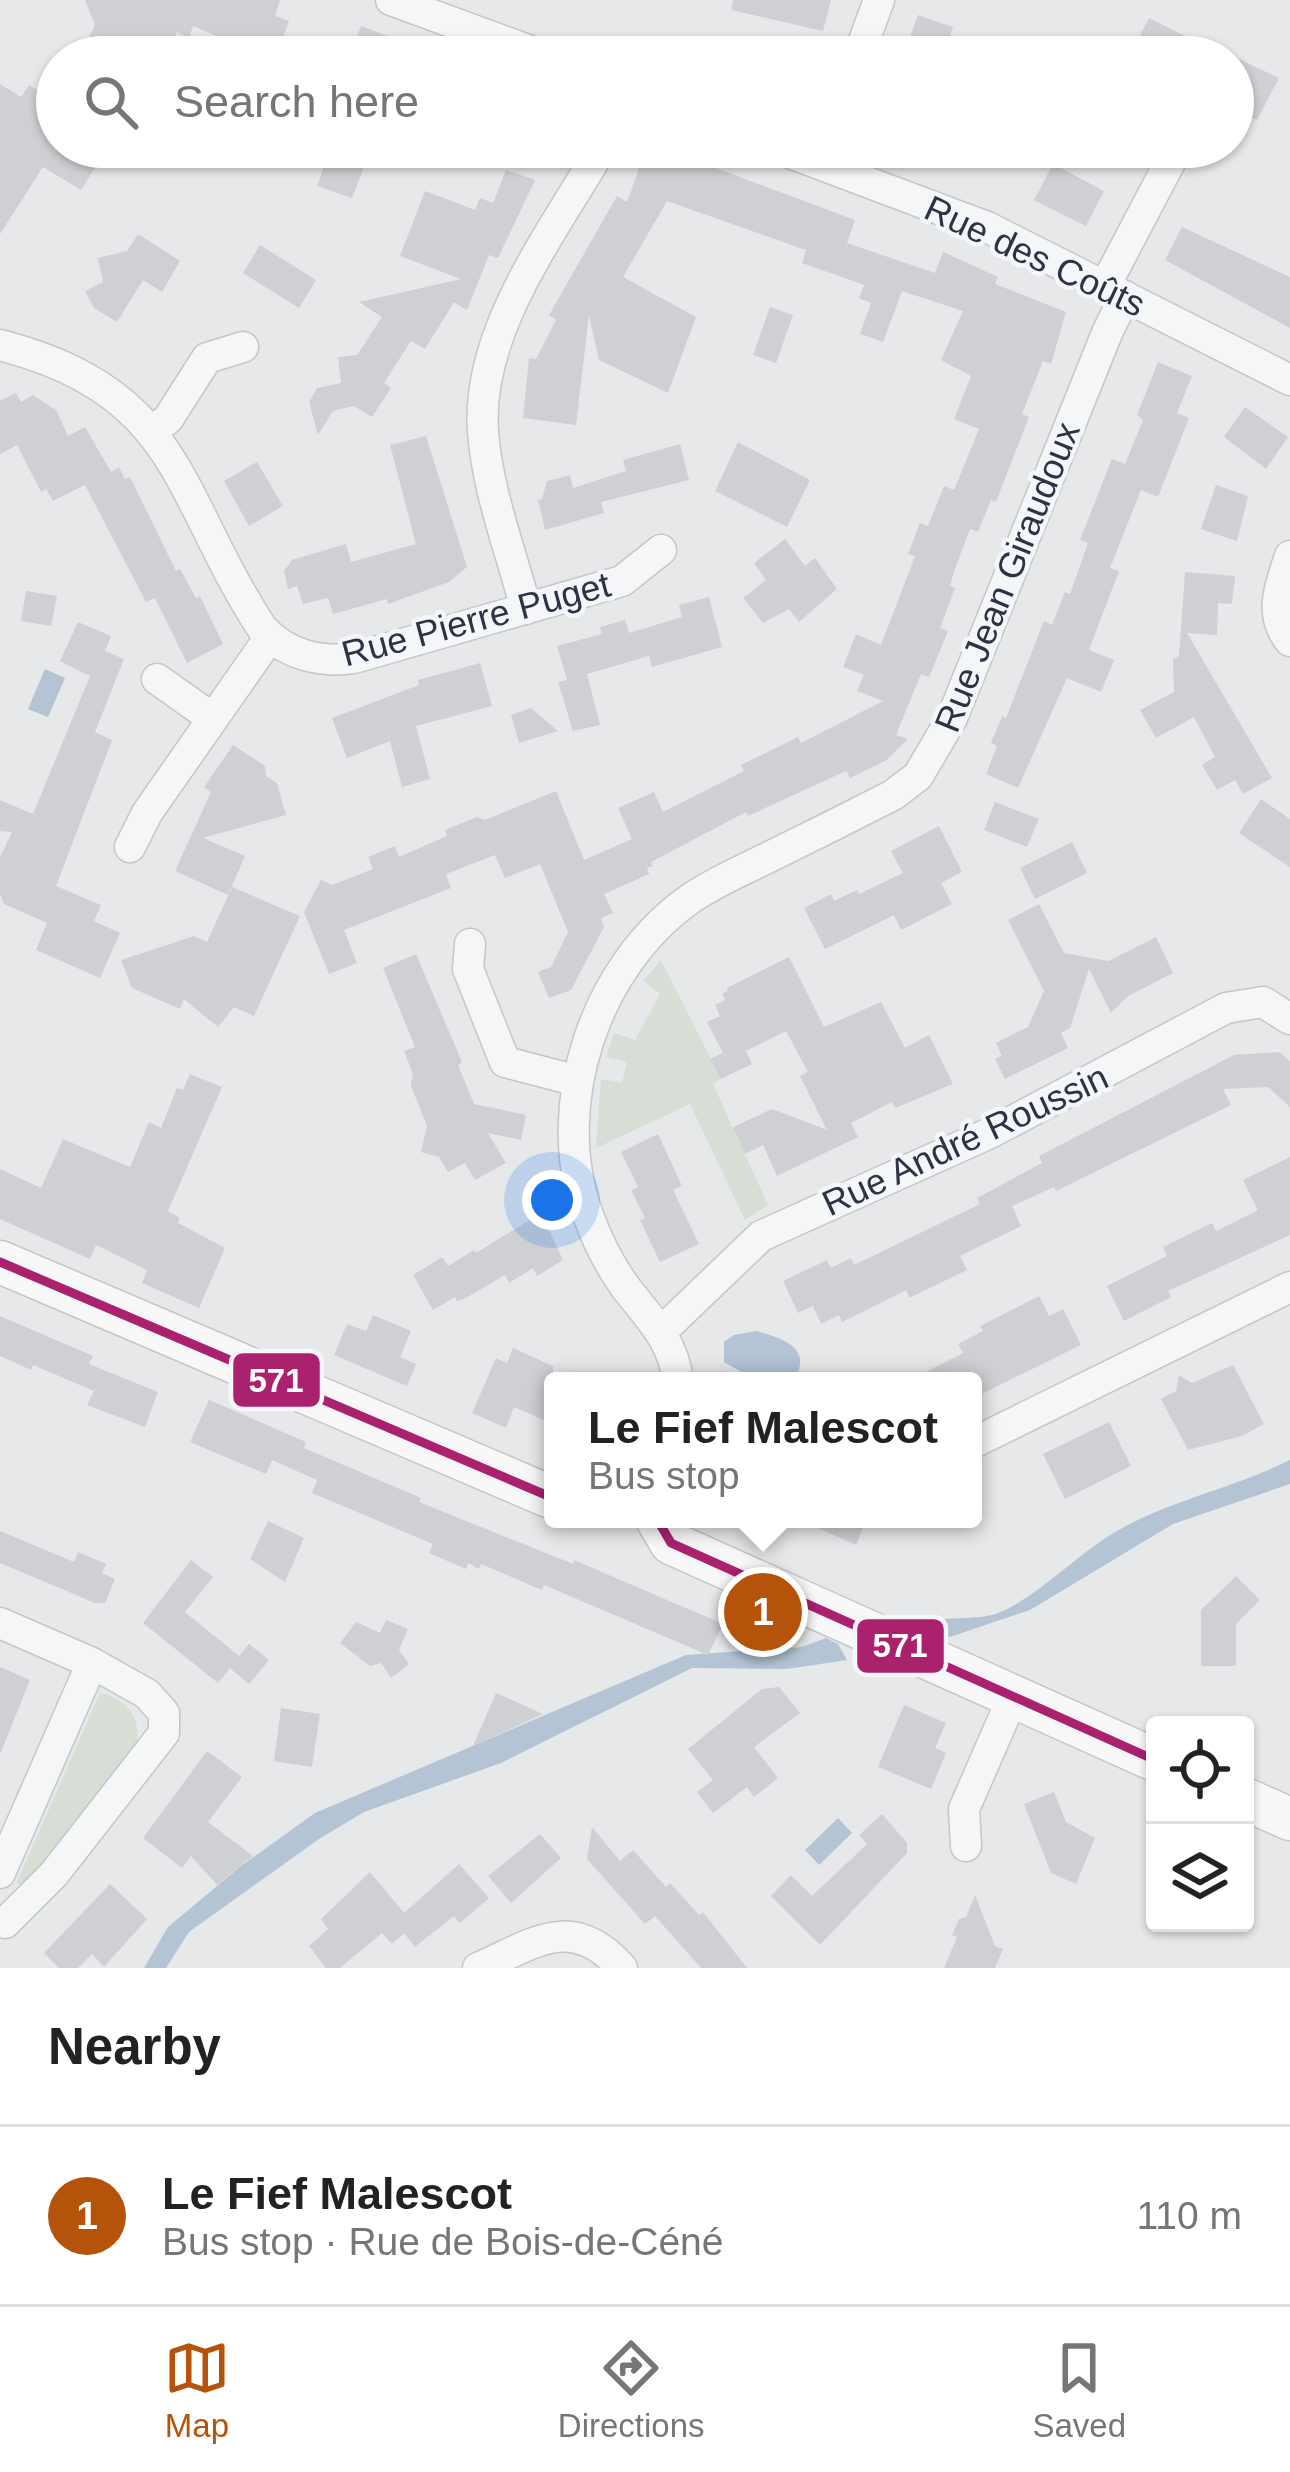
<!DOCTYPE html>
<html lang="en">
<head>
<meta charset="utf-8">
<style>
	body { margin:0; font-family:Arial,sans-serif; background:#f6f6f6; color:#222 }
	.controls { position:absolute; right:36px; bottom:36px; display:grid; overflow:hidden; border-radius:12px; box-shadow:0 3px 9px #0004 }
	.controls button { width:108px; height:108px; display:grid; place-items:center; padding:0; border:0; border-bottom:3px solid #e0e0e0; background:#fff; color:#222; font:60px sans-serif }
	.you { position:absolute; left:552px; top:1200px; width:42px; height:42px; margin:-30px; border:9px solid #fff; border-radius:50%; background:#1a73e8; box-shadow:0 0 0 18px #1a73e833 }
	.badge { display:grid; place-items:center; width:78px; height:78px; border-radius:50%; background:#b45309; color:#fff; font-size:39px; font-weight:700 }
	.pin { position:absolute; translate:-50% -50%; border:6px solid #fff; box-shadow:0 3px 12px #0006 }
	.popup { position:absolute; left:544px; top:1372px; width:438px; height:156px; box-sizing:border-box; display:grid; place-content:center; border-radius:12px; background:#fff; filter:drop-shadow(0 3px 9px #0005); font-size:39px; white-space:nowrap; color:#767676 }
	.popup b { font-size:45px; color:#222 }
	.popup::after { content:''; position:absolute; left:50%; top:100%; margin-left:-24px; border:24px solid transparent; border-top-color:#fff }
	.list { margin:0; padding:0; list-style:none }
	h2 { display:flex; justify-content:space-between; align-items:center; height:156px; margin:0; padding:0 48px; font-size:51px }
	h2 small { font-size:39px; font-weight:400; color:#767676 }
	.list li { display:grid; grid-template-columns:78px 1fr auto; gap:36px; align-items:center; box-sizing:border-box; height:180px; padding:0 48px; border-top:3px solid #e0e0e0 }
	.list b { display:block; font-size:45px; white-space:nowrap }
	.list p { margin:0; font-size:39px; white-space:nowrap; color:#767676 }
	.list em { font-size:39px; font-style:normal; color:#767676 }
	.icon { flex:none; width:66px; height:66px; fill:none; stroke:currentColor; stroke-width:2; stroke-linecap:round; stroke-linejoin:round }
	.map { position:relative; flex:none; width:1290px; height:1968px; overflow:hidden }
	.search { position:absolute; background:#fff; box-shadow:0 3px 9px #0004; left:36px; right:36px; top:36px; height:132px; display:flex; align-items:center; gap:30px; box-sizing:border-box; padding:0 42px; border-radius:66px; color:#767676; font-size:45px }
	.sheet { height:336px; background:#fff }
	nav { display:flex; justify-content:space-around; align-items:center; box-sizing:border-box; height:168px; border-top:3px solid #e0e0e0; background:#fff; font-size:33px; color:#767676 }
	nav a { display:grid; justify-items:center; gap:6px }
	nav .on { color:#b45309 }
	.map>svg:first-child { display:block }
	.green { fill:#d6ded6 }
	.water { fill:#b4c4d5 }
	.building { fill:#ced0d3 }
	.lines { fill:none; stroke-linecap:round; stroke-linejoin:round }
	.street-casing { stroke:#c4c6c8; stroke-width:33 }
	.secondary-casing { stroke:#c4c6c8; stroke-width:45 }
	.street { stroke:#f5f6f7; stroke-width:30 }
	.secondary { stroke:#f8f8f8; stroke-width:42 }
	.bus-1-casing { stroke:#f4f6f9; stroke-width:18 }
	.bus-1 { stroke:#aa216e; stroke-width:9 }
	.labels { text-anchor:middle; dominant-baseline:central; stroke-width:9; stroke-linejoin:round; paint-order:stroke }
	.street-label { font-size:36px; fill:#2b3445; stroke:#f4f6f9 }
	.line-badge { stroke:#f4f6f9; stroke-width:4.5 }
	.badge-label { font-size:33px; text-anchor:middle; font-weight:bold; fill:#fff }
</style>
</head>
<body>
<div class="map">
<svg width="1290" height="1968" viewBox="0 0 1290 1968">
	<rect width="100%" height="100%" fill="#e6e8ea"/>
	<!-- green -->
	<path class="green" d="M 661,960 L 721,1079 L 713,1084 L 768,1205 L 745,1220 L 690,1104 L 596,1148 L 601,1079 L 622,1083 L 627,1062 L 606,1057 L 614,1033 L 635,1040 L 660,994 L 643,981 Z
		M 100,1693 C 128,1698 145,1723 134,1749 L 58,1850 L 21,1885 L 17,1882 Z"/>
	<!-- water -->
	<path class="water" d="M 45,669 L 65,678 L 48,717 L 28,709 Z
		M 756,1331 C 782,1338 815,1348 793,1381 L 757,1381 L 724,1362 L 724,1342 L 734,1335 Z
		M 1290,1460 L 1290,1484 L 1173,1524 L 1030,1610 L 929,1644 L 911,1633 C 929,1611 972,1623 998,1613 C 1033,1600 1077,1555 1112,1534 C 1168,1500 1232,1489 1290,1460 Z
		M 826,1638 L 838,1644 L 847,1660 L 787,1669 L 692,1668 L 501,1763 L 364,1812 L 319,1839 L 189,1932 L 166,1968 L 144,1968 L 168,1927 L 241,1866 L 315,1813 L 686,1655 L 802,1647 Z
		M 838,1818 L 852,1833 L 819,1865 L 805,1850 Z"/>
	<!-- building -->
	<path class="building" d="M 85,0 L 280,0 L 275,16 L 289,21 L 276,57 L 243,52 L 245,48 L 193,26 L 189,38 L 177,32 L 166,57 L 80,57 L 95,25 Z
		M 733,0 L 831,0 L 823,31 L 731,10 Z
		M 918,15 L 953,27 L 943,57 L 903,57 Z
		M 1149,18 L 1226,57 L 1129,57 Z
		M 361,26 L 438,55 L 437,57 L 349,57 Z
		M 1233,56 L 1279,78 L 1257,120 L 1233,107 Z
		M 0,84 L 21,97 L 29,85 L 52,99 L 44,112 L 57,120 L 57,147 L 108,147 L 81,190 L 43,167 L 0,234 Z
		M 647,147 L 659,147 L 855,220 L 847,243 L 935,273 L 943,252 L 998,277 L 995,284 L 1066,312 L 1051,364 L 1043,361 L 1022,414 L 1029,417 L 996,502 L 991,500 L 978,532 L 970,529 L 954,571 L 950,586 L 955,588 L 940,628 L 948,631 L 929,677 L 921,674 L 896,735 L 908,739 L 887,760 L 850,778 L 846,771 L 748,816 L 746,812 L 651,862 L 653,866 L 647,868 L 649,874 L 604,894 L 613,913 L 601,918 L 604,927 L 571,990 L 549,998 L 538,972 L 551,967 L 568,932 L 540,864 L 505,878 L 495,855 L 446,874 L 451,888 L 344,930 L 357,963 L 329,974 L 304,912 L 321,880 L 332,885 L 373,869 L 368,857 L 395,846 L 399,857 L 447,836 L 445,830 L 477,817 L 485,820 L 556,791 L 584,860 L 632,839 L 618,808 L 654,792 L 663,812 L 744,771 L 741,765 L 798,737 L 801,743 L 883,701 L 857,691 L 864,675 L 843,667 L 856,634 L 881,645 L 915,556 L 908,554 L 920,523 L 928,526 L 944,486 L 954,490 L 979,429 L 954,419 L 971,376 L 941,360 L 963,311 L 902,291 L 883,342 L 860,334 L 871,303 L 859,298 L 864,285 L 802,263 L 806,250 L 667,201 L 623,277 L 696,317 L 668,393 L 599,360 L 589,315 L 576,425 L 523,418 L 529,358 L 536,359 L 556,320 L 549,315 L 617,196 L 627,202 Z
		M 328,155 L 364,167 L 352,198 L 317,186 Z
		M 1053,164 L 1104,191 L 1086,226 L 1034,200 Z
		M 506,170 L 535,180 L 498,258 L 489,255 L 467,310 L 454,302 L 425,349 L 411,341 L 384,383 L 391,388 L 372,417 L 354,406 L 333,411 L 318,435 L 309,402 L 317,388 L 341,383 L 338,357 L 357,355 L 382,317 L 359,302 L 461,279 L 400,256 L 425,191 L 475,210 L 480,198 L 493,203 Z
		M 1182,227 L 1290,277 L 1290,328 L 1165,260 Z
		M 138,234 L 180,261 L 162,292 L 143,280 L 117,322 L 94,308 L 85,291 L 103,282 L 98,258 L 127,251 Z
		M 260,245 L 316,280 L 299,308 L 243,273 Z
		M 770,307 L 793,315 L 776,363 L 753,355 Z
		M 1158,362 L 1192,376 L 1177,413 L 1189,418 L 1158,497 L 1141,490 L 1110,568 L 1119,571 L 1089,650 L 1114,660 L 1101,692 L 1067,678 L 1018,788 L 986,774 L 997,746 L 991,743 L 1002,716 L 1006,718 L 1044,621 L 1052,625 L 1065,592 L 1070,594 L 1088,543 L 1080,540 L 1112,459 L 1125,464 L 1143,420 L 1137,415 Z
		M 16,393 L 21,402 L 33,395 L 56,410 L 68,436 L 85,427 L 111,472 L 119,467 L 125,479 L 130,477 L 176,571 L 180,569 L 196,598 L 200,596 L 223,644 L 187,663 L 155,598 L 146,602 L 85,485 L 53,501 L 46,489 L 41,492 L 17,445 L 0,454 L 0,401 Z
		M 1245,407 L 1288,437 L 1266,469 L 1224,437 Z
		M 426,436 L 467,567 L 449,582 L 388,604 L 387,599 L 333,614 L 328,598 L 303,604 L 297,586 L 288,589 L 284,571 L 292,560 L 346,544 L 351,562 L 416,544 L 390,445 Z
		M 738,442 L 810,480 L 787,527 L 715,491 Z
		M 680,444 L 689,480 L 601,502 L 604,513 L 545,530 L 538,500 L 542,499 L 547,481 L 570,475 L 573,488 L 626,471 L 623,460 Z
		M 257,462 L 283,506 L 249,526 L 224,481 Z
		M 1216,485 L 1248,496 L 1237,541 L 1201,529 Z
		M 785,539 L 805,566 L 815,558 L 837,589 L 799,622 L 789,609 L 763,623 L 743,598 L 766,580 L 754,563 Z
		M 1185,572 L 1235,576 L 1232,604 L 1218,603 L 1217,635 L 1187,633 L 1272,778 L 1243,794 L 1235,780 L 1217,790 L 1202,765 L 1215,757 L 1194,717 L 1156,738 L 1140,710 L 1174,692 L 1173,659 L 1179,656 Z
		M 26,591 L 57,596 L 51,626 L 21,621 Z
		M 709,597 L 722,647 L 652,667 L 649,656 L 587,674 L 600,725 L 573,731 L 558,682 L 567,680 L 557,646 L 602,634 L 600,627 L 625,620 L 629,633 L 682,617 L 679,605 Z
		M 78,622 L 111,636 L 105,651 L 124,659 L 95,732 L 112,740 L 56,886 L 101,905 L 94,921 L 120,933 L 100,978 L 36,950 L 47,923 L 4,904 L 0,894 L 0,857 L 12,832 L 0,831 L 0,800 L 33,814 L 90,676 L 60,661 Z
		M 480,663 L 492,706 L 416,726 L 430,779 L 402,787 L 390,741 L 347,758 L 332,718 L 419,685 L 418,680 Z
		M 531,708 L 558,731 L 519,743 L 511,715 Z
		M 233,745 L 265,766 L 266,776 L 277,783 L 286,815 L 203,838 L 245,856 L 228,895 L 175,871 L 211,792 L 204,787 Z
		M 1261,799 L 1290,819 L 1290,867 L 1239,833 Z
		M 995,802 L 1039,819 L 1027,847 L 984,830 Z
		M 939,826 L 962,872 L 941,883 L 952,904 L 901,930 L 894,915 L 825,949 L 804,908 L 831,894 L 834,901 L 857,890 L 859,894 L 903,873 L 891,851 Z
		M 1072,842 L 1087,873 L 1035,899 L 1020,868 Z
		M 232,887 L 300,916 L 254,1016 L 234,1007 L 218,1027 L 184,999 L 180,1009 L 132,988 L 121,960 L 194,936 L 207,942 Z
		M 1039,904 L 1064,953 L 1108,961 L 1156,937 L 1173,973 L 1128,996 L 1111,1013 L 1089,969 L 1070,1028 L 1061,1033 L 1068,1048 L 1005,1079 L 995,1059 L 1002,1056 L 996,1043 L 1028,1027 L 1044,991 L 1008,920 Z
		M 416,954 L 462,1062 L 458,1065 L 474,1104 L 526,1115 L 521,1140 L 488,1133 L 506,1163 L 475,1180 L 465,1163 L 448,1172 L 439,1157 L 421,1152 L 427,1126 L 411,1086 L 413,1074 L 404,1051 L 415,1047 L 383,968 Z
		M 789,957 L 824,1027 L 881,1002 L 905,1048 L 929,1035 L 953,1084 L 895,1108 L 892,1102 L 851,1123 L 858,1137 L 777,1176 L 763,1145 L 745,1154 L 733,1127 L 772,1109 L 827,1130 L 800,1076 L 808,1072 L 786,1031 L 746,1051 L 752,1064 L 721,1079 L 710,1059 L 723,1053 L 707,1022 L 720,1016 L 715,1005 L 725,1000 L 722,994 L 728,991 L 727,988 Z
		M 1280,1052 L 1290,1061 L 1290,1107 L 1268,1087 L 1223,1089 L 1231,1105 L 1056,1191 L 1054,1187 L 1012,1206 L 1021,1226 L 960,1256 L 967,1270 L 909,1298 L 906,1290 L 842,1322 L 839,1315 L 821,1324 L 813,1306 L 798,1313 L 783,1281 L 827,1260 L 831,1268 L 851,1258 L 854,1265 L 980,1204 L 977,1198 L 1042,1163 L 1039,1156 L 1234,1055 Z
		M 190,1074 L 222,1087 L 168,1211 L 180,1218 L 178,1223 L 225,1248 L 199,1308 L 142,1283 L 147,1270 L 96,1245 L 90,1259 L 0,1219 L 0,1169 L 41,1188 L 63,1139 L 130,1167 L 149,1122 L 161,1128 L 177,1088 L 183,1090 Z
		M 658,1134 L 682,1186 L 673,1190 L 699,1244 L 660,1262 L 640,1220 L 645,1218 L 631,1190 L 638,1187 L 621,1152 Z
		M 1290,1157 L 1290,1235 L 1168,1291 L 1171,1297 L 1124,1321 L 1107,1286 L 1167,1256 L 1163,1247 L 1212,1223 L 1216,1231 L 1258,1210 L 1243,1180 Z
		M 541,1213 L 563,1260 L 537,1276 L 533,1268 L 509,1283 L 505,1275 L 466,1298 L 457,1301 L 455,1297 L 433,1310 L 413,1275 L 442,1257 L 448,1266 L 474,1250 L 476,1253 Z
		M 1039,1296 L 1049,1316 L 1063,1309 L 1081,1345 L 973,1398 L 973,1381 L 908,1381 L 963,1353 L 958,1344 L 983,1331 L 980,1326 Z
		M 373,1315 L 411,1331 L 400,1357 L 416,1364 L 407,1386 L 334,1355 L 347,1324 L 366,1331 Z
		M 0,1316 L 93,1356 L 89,1364 L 158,1392 L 145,1427 L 87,1405 L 94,1391 L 33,1365 L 31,1370 L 0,1356 Z
		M 513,1348 L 553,1366 L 553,1424 L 514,1407 L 506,1428 L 472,1413 L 496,1358 L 507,1363 Z
		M 1233,1365 L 1264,1424 L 1242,1436 L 1188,1450 L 1161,1399 L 1176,1391 L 1179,1375 L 1192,1383 Z
		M 209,1400 L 306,1442 L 304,1448 L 421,1498 L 419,1502 L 573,1564 L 574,1560 L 723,1624 L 708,1655 L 544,1585 L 542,1590 L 481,1564 L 479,1569 L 468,1563 L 466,1569 L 429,1553 L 433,1544 L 312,1493 L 317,1480 L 272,1460 L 266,1474 L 190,1442 Z
		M 1109,1422 L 1131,1466 L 1065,1499 L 1043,1454 Z
		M 798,1519 L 867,1519 L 856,1545 Z
		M 268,1521 L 304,1538 L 285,1582 L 250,1559 Z
		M 0,1531 L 74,1562 L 78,1552 L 106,1564 L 102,1573 L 115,1579 L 105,1603 L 95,1603 L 0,1563 Z
		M 191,1560 L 213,1577 L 185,1612 L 239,1656 L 249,1644 L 269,1660 L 249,1684 L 230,1668 L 218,1683 L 143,1623 Z
		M 1236,1576 L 1260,1600 L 1236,1624 L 1236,1666 L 1201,1666 L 1201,1610 Z
		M 386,1620 L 408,1629 L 399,1650 L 409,1664 L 391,1678 L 381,1663 L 370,1666 L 340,1643 L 356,1622 L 380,1633 Z
		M 0,1667 L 30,1680 L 1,1752 L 0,1752 Z
		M 779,1687 L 800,1713 L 754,1747 L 778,1778 L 754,1797 L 747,1787 L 713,1813 L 697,1792 L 713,1780 L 688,1749 L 762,1689 Z
		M 496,1693 L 543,1714 L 473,1746 Z
		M 904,1705 L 946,1723 L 935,1748 L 946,1753 L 931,1789 L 878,1767 Z
		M 281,1708 L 320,1714 L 312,1767 L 274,1761 Z
		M 207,1751 L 242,1777 L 208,1822 L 253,1856 L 217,1885 L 191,1856 L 182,1868 L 143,1838 Z
		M 1054,1792 L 1066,1822 L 1095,1838 L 1076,1884 L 1051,1873 L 1024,1804 Z
		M 882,1814 L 907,1843 L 907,1853 L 820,1945 L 771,1896 L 791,1875 L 812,1896 L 867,1844 L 859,1835 Z
		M 592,1827 L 620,1861 L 633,1850 L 666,1887 L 670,1883 L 699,1915 L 703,1912 L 747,1968 L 701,1968 L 655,1916 L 645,1924 L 587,1859 Z
		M 540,1834 L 561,1858 L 511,1903 L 488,1876 Z
		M 459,1864 L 489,1898 L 460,1923 L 454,1916 L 415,1947 L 404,1933 L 392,1944 L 382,1933 L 340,1968 L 326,1968 L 309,1946 L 328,1929 L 321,1919 L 370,1872 L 404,1913 Z
		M 110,1884 L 147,1919 L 104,1967 L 92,1954 L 78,1968 L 59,1968 L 44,1953 Z
		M 975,1895 L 995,1946 L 1003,1949 L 995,1968 L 944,1968 L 957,1937 L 952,1935 L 959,1919 L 966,1917 Z"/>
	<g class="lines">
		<defs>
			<path id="street" d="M 391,0 L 547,57
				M 858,57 L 879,0
				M 774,147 L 987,227 L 1290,380
				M 1105,286 L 1178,147
				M 0,345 C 183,393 174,493 262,628 C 286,655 320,663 354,658 L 622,581 L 661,550
				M 152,431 L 168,419 L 207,358 L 243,347
				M 1290,556 C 1280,586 1268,614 1290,641
				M 526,609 C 511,552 487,490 483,431 C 476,330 554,231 602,147
				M 157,679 L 212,718
				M 130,847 L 147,813 L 270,637
				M 470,944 L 468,969 L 505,1062 L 578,1081
				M 662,1331 L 761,1236 L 990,1133 L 1226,1008 L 1263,1002 L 1290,1019
				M 678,1381 C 673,1340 650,1319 626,1288 C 610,1266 597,1240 588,1215 C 548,1105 595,966 690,899 C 713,883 739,872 763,860 C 806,839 850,817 893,795 L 918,776 L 952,718 L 1107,333 L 1125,296
				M 973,1443 L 1290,1287
				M 0,1623 L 92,1663 L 0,1873
				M 966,1846 L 964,1809 L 1012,1699
				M 5,1923 L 54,1874 L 164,1733 L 164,1713 L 147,1694 L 92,1663
				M 478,1968 C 535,1943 572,1912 622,1968"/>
			<path id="secondary" d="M 0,1262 L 553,1498
				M 657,1519 L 671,1543 L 1155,1760
				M 1245,1799 L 1290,1819"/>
		</defs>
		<!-- street casing -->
		<use href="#street" class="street-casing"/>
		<!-- secondary casing -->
		<use href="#secondary" class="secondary-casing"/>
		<!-- street -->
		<use href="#street" class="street"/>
		<!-- secondary -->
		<use href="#secondary" class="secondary"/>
		<defs>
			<path id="bus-1" d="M 0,1262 L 553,1498
				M 657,1519 L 671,1543 L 1155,1760"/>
		</defs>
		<!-- bus-1 casing -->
		<use href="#bus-1" class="bus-1-casing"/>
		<!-- bus-1 -->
		<use href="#bus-1" class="bus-1"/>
	</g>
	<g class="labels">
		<!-- street labels -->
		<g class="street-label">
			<text transform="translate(1035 256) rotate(25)">Rue des Coûts</text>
			<text transform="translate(1007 577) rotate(-68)">Rue Jean Giraudoux</text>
			<text transform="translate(476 619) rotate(-15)">Rue Pierre Puget</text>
			<text transform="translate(965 1140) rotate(-25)">Rue André Roussin</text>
		</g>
	</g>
	<g class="line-badge">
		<rect x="231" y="1351" width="91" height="58" rx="12" fill="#aa216e"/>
		<rect x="855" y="1617" width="91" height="58" rx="12" fill="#aa216e"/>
	</g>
	<g class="badge-label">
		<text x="276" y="1392">571</text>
		<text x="900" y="1657">571</text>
	</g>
</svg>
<div class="controls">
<button><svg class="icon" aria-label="locate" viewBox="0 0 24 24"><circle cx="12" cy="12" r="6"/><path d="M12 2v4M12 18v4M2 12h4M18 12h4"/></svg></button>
<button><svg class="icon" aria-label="layers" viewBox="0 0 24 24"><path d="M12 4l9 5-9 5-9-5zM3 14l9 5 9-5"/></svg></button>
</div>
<div class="you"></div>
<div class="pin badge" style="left:763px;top:1612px">1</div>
<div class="popup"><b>Le Fief Malescot</b>Bus stop</div>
<div class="search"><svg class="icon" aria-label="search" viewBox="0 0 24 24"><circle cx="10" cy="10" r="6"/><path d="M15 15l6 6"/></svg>Search here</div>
</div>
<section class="sheet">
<h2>Nearby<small></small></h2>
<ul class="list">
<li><span class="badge">1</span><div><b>Le Fief Malescot</b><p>Bus stop · Rue de Bois-de-Céné</p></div><em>110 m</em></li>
</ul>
</section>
<nav>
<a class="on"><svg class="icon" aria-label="map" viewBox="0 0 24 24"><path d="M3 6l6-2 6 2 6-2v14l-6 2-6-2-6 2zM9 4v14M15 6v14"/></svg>Map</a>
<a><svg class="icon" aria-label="directions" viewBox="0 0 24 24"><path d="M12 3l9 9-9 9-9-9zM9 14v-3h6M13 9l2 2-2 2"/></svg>Directions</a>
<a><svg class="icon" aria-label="saved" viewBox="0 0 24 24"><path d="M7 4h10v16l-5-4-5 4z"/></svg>Saved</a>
</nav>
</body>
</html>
